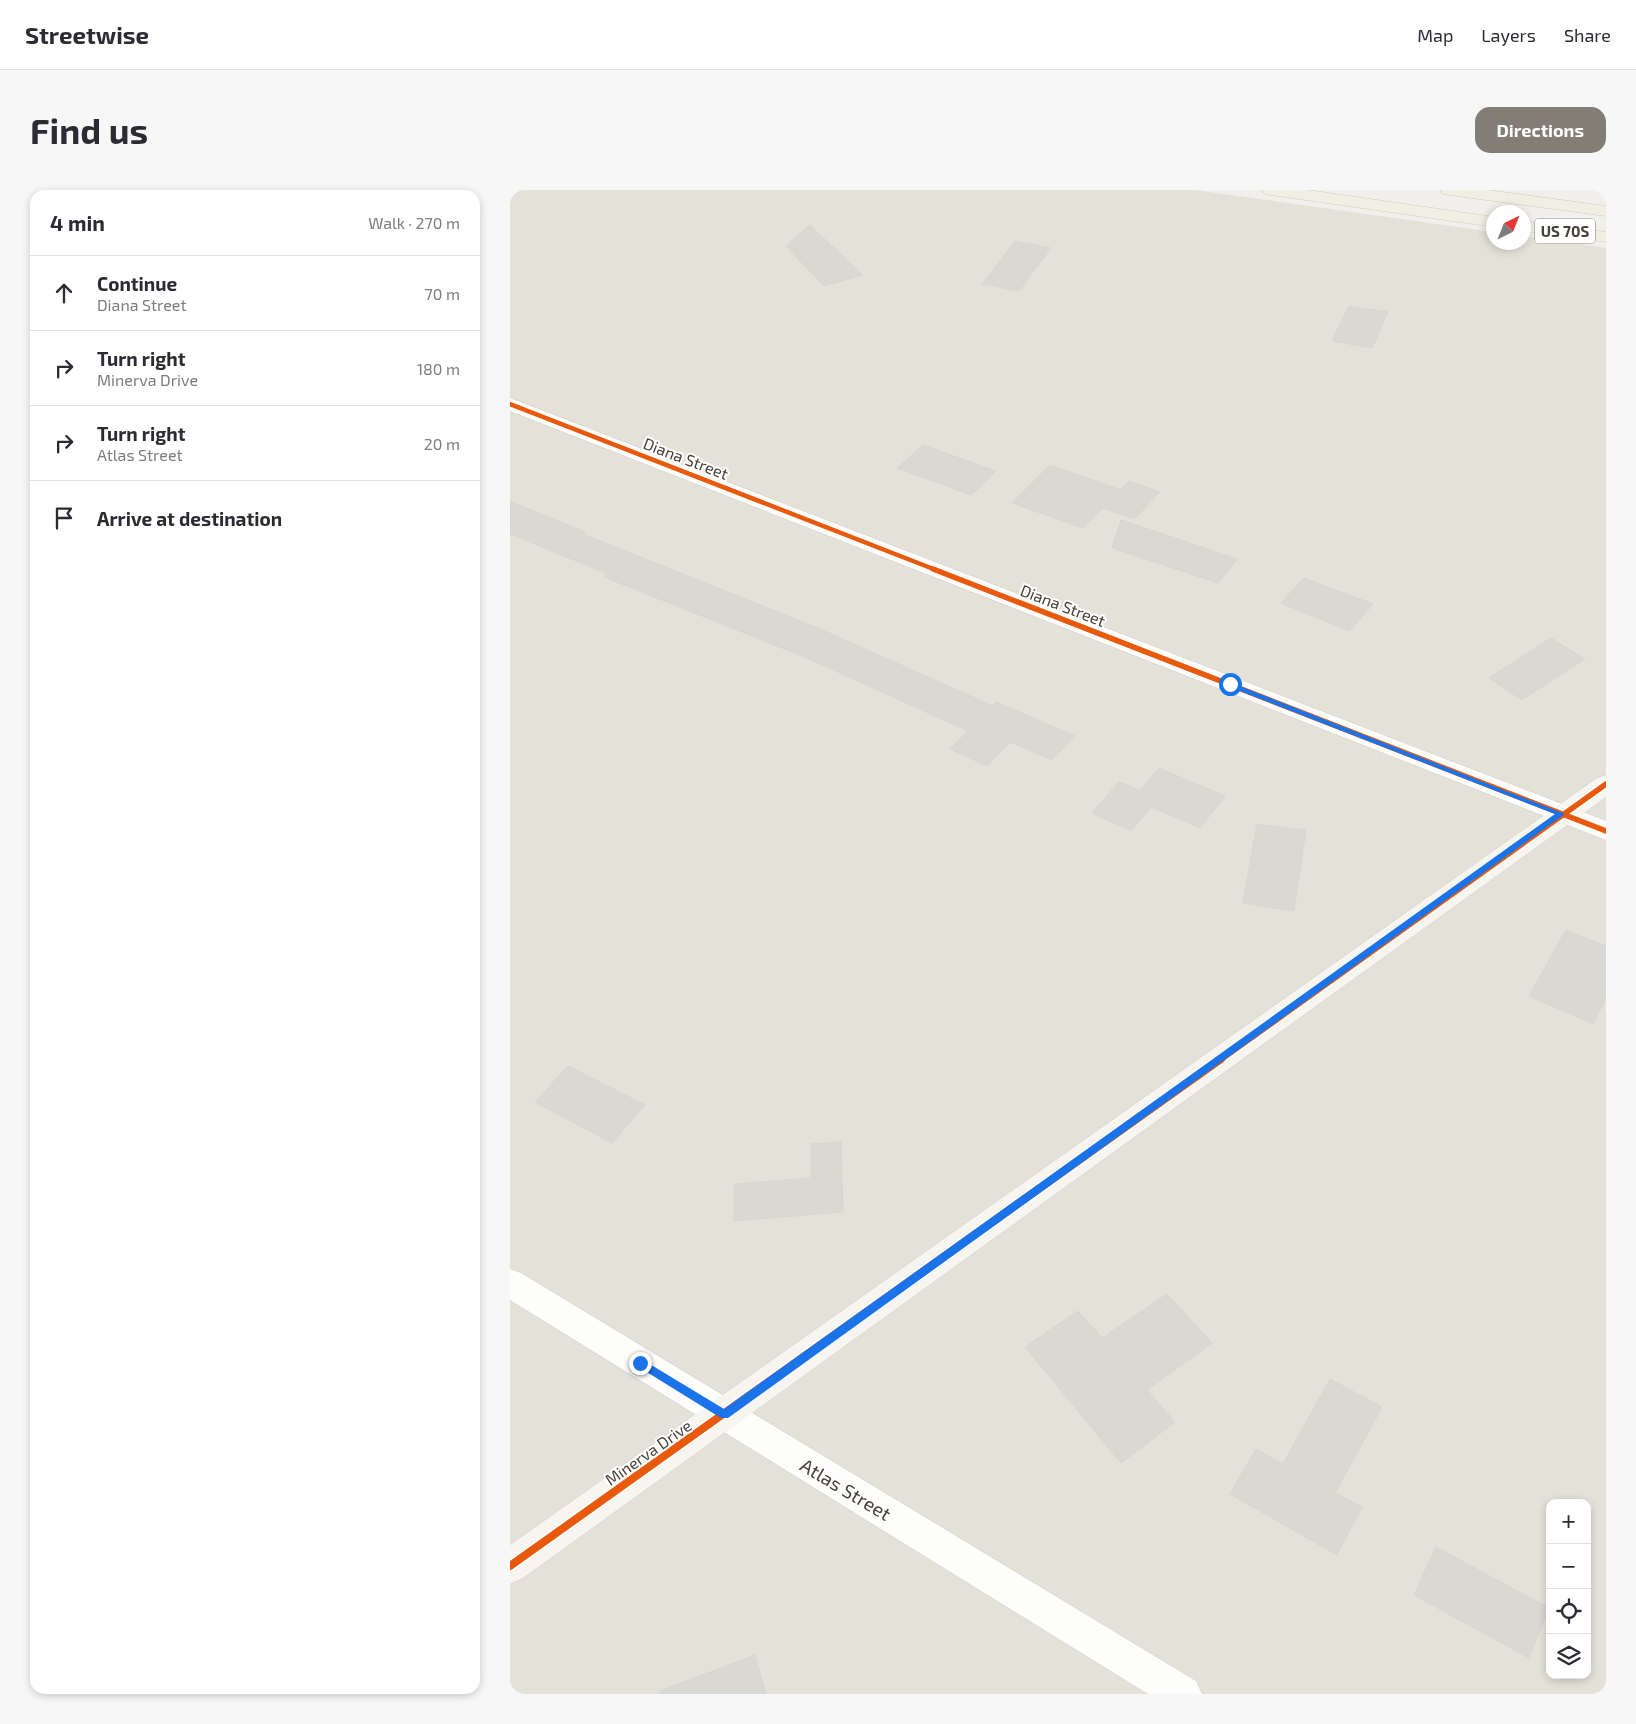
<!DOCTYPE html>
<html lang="en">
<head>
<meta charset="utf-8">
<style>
	body { margin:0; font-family:"Exo 2",sans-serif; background:#f7f7f7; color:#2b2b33 }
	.controls { position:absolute; right:15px; bottom:15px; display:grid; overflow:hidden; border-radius:10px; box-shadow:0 2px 8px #0003 }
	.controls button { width:45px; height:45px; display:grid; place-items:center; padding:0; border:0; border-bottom:1px solid #e1e1e2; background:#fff; color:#2b2b33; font:25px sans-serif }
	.compass { position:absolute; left:976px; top:15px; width:45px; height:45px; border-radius:50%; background:#fff; box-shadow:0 2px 8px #0003; rotate:43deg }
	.stop { position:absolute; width:15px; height:15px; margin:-11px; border:4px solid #1a73e8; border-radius:50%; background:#fff }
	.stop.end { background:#1a73e8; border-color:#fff; box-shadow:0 1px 5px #0008 }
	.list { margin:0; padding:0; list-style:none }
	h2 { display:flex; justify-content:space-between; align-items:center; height:65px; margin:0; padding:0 20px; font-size:21px }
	h2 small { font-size:16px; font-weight:400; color:#7c7c81 }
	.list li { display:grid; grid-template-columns:32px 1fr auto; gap:15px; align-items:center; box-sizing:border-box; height:75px; padding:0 20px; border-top:1px solid #e1e1e2 }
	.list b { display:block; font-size:19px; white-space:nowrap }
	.list p { margin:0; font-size:16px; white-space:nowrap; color:#7c7c81 }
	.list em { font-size:16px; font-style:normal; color:#7c7c81 }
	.icon { flex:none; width:28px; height:28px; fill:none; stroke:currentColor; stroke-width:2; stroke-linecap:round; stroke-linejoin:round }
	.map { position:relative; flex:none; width:1096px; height:1504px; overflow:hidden; border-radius:15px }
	header { display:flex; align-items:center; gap:30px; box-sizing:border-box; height:70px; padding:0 25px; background:#fff; border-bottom:1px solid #e1e1e2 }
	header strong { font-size:24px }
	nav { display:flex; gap:28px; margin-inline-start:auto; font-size:18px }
	.intro { display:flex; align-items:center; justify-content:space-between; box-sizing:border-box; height:120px; padding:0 30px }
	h1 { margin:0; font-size:35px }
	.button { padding:12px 22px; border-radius:15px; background:#827e76; color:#fff; font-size:18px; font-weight:700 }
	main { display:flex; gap:30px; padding:0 30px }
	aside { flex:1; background:#fff; border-radius:15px; box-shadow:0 2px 8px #0003 }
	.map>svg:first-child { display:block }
	.residential { fill:#e4e1d8; fill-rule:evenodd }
	.building { fill:#dad8d3; stroke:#d8d6d1 }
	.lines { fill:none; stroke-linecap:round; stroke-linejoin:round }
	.street-casing { stroke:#cecdc8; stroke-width:1 }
	.secondary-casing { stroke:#cfccc2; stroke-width:1 }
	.primary-casing { stroke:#d2ccb9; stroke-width:1 }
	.street { fill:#fdfdfc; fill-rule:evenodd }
	.secondary { fill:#f6f5ef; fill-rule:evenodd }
	.primary { fill:#f1eee4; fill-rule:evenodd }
	.cycleway-far2-casing { stroke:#fff; stroke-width:7 }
	.cycleway-far1-casing { stroke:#fff; stroke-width:9 }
	.cycleway-casing { stroke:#fff; stroke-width:11 }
	.cycleway-far2 { stroke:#e8590c; stroke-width:4.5 }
	.cycleway-far1 { stroke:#e8590c; stroke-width:5.5 }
	.cycleway { stroke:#e8590c; stroke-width:8 }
	.route { fill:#1a73e8 }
	.labels { text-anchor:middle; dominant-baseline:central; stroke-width:4; stroke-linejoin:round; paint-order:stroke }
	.shield { fill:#fff; stroke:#7e7a73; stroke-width:1 }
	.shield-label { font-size:15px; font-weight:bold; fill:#474137 }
	.street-label { font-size:16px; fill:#474137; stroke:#fff }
	.near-street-label { font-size:19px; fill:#474137; stroke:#fff }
</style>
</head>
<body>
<header>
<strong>Streetwise</strong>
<nav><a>Map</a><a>Layers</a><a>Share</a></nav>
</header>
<div class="intro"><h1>Find us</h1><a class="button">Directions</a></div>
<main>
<aside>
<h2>4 min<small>Walk · 270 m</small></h2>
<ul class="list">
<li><svg class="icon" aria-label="ahead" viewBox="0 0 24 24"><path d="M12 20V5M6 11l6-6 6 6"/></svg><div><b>Continue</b><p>Diana Street</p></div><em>70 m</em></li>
<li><svg class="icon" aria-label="right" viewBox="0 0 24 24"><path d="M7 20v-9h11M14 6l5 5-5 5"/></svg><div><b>Turn right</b><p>Minerva Drive</p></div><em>180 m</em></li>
<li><svg class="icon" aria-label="right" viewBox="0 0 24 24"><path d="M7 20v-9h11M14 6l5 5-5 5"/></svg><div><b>Turn right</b><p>Atlas Street</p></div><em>20 m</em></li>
<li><svg class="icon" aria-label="arrive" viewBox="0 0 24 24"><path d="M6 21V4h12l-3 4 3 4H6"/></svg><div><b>Arrive at destination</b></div></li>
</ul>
</aside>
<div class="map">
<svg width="1096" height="1504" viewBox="0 0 1096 1504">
	<rect width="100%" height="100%" fill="#f0efeb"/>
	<!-- residential -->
	<path class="residential" d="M 0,0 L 685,0 L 983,42 L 984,52 L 1014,52 L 1014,46 L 1096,58 L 1096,1504 L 0,1504 ZM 1040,1313 L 1077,1313 L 1077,1485 L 1040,1485 Z"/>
	<!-- building -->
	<path class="building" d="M 300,35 L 353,85 L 314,96 L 276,56 Z
		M 505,51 L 541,58 L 509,101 L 472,94 Z
		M 839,116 L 878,122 L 862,158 L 822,151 Z
		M 413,255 L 486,281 L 461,305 L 387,278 Z
		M 540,275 L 611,300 L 598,313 L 619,291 L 650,302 L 624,329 L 593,318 L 573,338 L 502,313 Z
		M 0,311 L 75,342 L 73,344 L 310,439 L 483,516 L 486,512 L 565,546 L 542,570 L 500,552 L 477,576 L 440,559 L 458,541 L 297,468 L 94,387 L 98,384 L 0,344 Z
		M 611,330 L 727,369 L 708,393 L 602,358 Z
		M 794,388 L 863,414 L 840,441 L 771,413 Z
		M 1041,448 L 1075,469 L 1012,510 L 979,488 Z
		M 649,578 L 715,606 L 690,638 L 641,617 L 621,641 L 582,623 L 609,592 L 630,600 Z
		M 747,634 L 796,640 L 784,721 L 733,713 Z
		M 1056,740 L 1096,756 L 1096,808 L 1083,834 L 1019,806 Z
		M 58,876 L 135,915 L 102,953 L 25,912 Z
		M 331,952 L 333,1022 L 224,1031 L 224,994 L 301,988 L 301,954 Z
		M 657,1104 L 702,1153 L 637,1200 L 665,1232 L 611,1273 L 515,1157 L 568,1121 L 592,1148 Z
		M 820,1189 L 872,1217 L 825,1303 L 852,1317 L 827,1365 L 720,1304 L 746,1259 L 773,1274 Z
		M 926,1357 L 1039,1418 L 1019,1468 L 904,1405 Z
		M 245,1465 L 256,1504 L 151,1504 L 150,1501 Z"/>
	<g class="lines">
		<defs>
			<path id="street" d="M 0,208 L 1096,631 L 1096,650 L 0,221 Z
				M 0,1079 L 11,1083 L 686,1491 L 692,1504 L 638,1504 L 0,1110 Z"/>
			<path id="secondary" d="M 1096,585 L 1096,607 L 13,1388 L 0,1394 L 0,1355 L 1087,588 Z"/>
			<path id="primary" d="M 752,0 L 798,0 L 984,27 L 984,37 L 761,5 L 755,4 Z
				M 930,0 L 978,0 L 1096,16 L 1096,26 L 939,5 L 933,4 Z
				M 1014,31 L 1096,42 L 1096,52 L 1014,41 Z"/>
		</defs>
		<!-- street casing -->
		<use href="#street" class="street-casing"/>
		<!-- secondary casing -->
		<use href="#secondary" class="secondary-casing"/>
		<!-- primary casing -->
		<use href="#primary" class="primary-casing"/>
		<!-- street -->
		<use href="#street" class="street"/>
		<!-- secondary -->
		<use href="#secondary" class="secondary"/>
		<!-- primary -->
		<use href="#primary" class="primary"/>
		<defs>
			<path id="cycleway-far2" d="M 0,214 L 426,380"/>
			<path id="cycleway-far1" d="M 423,379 L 1096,641
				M 709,871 L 1096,594"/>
			<path id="cycleway" d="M 0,1376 L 711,869"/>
		</defs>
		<!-- cycleway-far2 casing -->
		<use href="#cycleway-far2" class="cycleway-far2-casing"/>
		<!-- cycleway-far1 casing -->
		<use href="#cycleway-far1" class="cycleway-far1-casing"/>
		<!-- cycleway casing -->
		<use href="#cycleway" class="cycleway-casing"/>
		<!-- cycleway-far2 -->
		<use href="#cycleway-far2" class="cycleway-far2"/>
		<!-- cycleway-far1 -->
		<use href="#cycleway-far1" class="cycleway-far1"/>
		<!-- cycleway -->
		<use href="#cycleway" class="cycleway"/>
	</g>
	<!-- route -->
	<path class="route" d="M 717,493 L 722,493 L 1055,624 L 218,1228 L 211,1228 L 127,1176 L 127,1170 L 133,1170 L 214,1219 L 1045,624 L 717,496 Z"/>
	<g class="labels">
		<!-- shield labels -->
		<rect class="shield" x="1025" y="28.5" width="60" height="25" rx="4"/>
		<g class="shield-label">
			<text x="1055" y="41">US 70S</text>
		</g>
		<!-- street labels -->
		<g class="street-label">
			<text transform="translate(176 268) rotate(21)">Diana Street</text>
			<text transform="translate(553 415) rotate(21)">Diana Street</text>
			<text transform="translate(138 1262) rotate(-35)">Minerva Drive</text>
		</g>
		<!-- near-street labels -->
		<g class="near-street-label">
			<text transform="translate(336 1299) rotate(31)">Atlas Street</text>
		</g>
	</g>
</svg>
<div class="controls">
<button>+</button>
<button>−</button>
<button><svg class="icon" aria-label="locate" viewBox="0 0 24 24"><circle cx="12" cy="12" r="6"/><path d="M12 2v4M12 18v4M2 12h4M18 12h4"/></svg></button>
<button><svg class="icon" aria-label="layers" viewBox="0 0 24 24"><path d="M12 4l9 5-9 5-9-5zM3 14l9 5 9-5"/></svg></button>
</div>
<svg class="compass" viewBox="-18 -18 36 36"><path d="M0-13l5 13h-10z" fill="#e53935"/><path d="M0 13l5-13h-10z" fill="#7c7c81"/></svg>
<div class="stop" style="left:720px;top:494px"></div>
<div class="stop end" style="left:130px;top:1173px"></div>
</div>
</main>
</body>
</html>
